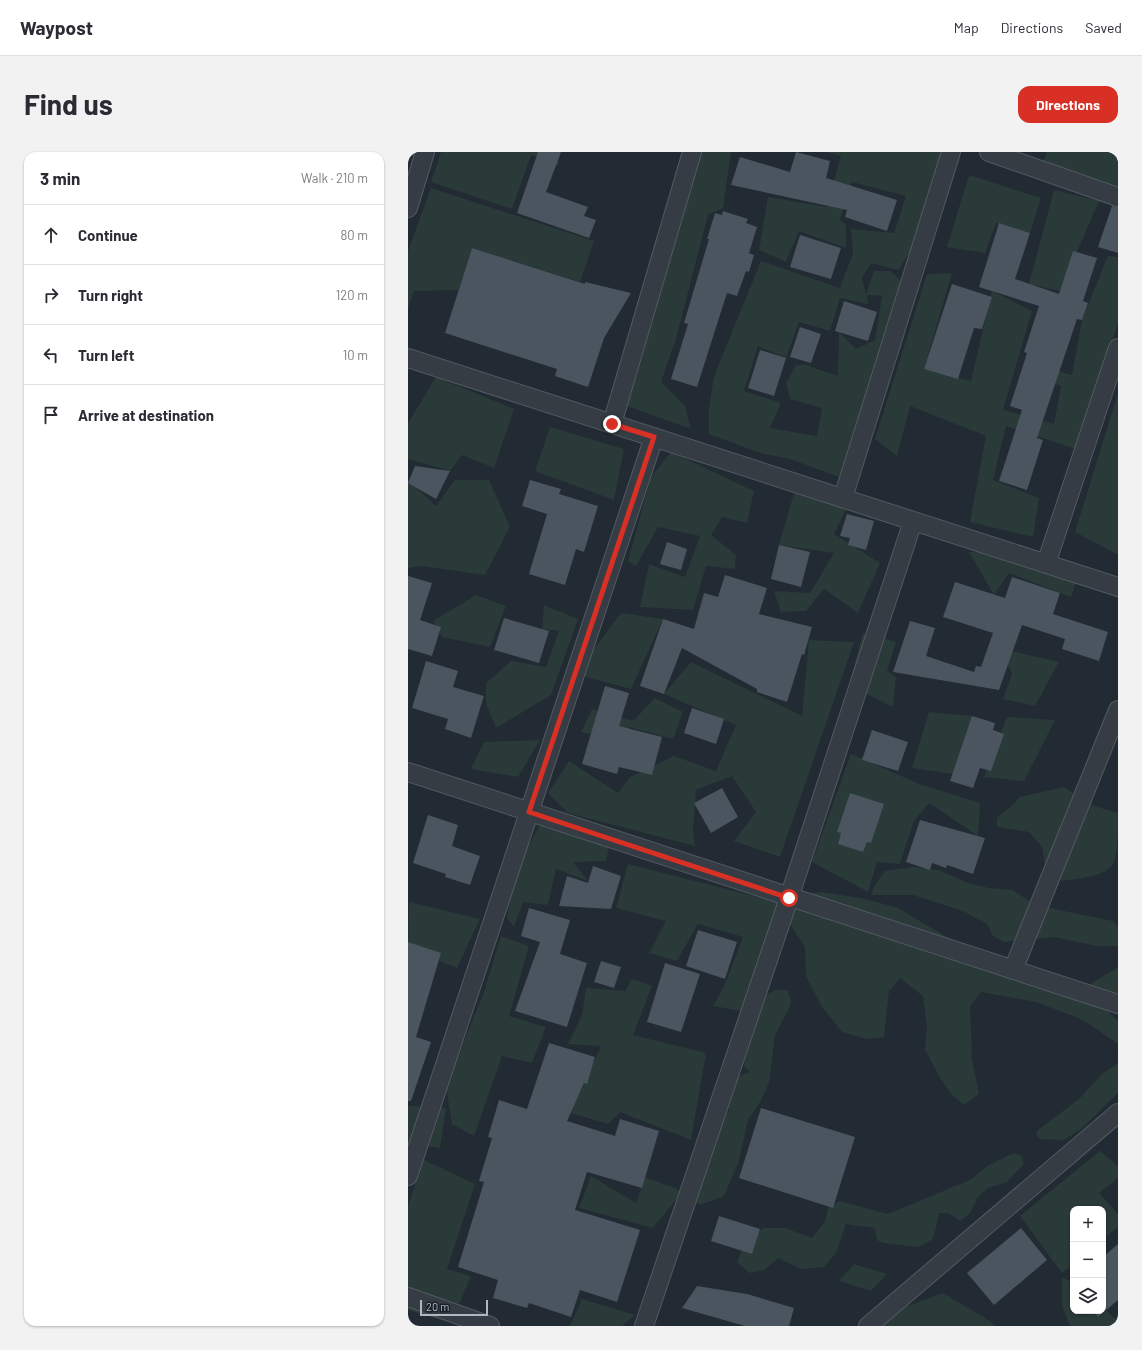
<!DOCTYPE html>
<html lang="en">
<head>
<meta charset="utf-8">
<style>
	body { margin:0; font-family:Barlow,sans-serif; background:#f2f2f3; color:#2b2b33 }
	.controls { position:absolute; right:12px; bottom:12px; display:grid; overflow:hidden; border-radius:8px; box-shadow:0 1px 3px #0004 }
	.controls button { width:36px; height:36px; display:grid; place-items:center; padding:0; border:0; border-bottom:1px solid #e1e1e2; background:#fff; color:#2b2b33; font:20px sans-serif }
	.scale { position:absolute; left:12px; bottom:10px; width:68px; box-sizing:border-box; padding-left:4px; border:2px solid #afb7c1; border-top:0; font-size:11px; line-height:14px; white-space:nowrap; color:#afb7c1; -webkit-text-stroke:3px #1a2129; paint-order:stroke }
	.stop { position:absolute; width:12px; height:12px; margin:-9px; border:3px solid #d93025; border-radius:50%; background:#fff }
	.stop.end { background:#d93025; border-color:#fff; box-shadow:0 1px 4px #0008 }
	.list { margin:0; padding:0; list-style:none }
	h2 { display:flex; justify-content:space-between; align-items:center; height:52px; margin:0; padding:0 16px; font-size:17px }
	h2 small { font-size:13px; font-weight:400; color:#7c7c81 }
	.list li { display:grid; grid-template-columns:26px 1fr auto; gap:12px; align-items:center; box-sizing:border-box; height:60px; padding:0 16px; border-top:1px solid #e1e1e2 }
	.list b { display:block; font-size:15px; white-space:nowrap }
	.list em { font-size:13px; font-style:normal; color:#7c7c81 }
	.icon { flex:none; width:22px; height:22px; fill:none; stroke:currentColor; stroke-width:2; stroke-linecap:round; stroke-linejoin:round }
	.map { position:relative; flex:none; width:710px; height:1174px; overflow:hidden; border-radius:12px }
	header { display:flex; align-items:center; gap:24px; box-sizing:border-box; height:56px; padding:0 20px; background:#fff; border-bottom:1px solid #e1e1e2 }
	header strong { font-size:19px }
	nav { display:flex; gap:22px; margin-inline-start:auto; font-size:14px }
	.intro { display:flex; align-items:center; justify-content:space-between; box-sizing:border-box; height:96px; padding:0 24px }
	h1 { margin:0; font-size:28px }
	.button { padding:10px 18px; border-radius:12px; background:#d93025; color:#fff; font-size:14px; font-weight:700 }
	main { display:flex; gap:24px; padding:0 24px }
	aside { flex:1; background:#fff; border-radius:12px; box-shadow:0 1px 3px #0004 }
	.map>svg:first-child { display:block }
	.green { fill:#293a39; fill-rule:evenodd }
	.building { fill:#4a555f }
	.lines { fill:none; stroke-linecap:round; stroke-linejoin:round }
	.street-casing { stroke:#525a62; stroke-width:20 }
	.street { stroke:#353c44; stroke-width:18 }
	.route { stroke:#d93025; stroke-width:5 }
</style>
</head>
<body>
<header>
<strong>Waypost</strong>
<nav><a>Map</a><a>Directions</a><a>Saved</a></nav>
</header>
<div class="intro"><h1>Find us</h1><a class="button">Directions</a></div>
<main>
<aside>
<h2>3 min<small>Walk · 210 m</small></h2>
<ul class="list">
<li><svg class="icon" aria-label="ahead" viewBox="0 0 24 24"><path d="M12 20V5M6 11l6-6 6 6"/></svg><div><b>Continue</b></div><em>80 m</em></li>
<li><svg class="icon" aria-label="right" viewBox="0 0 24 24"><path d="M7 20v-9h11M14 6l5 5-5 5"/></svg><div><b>Turn right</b></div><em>120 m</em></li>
<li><svg class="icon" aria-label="left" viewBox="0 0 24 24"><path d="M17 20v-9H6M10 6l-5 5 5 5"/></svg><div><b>Turn left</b></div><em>10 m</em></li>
<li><svg class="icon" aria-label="arrive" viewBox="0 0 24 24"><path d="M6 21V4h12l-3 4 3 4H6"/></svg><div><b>Arrive at destination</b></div></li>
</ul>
</aside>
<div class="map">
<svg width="710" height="1174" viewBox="0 0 710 1174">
	<rect width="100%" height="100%" fill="#222a33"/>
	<!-- green -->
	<path class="green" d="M 33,0 L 152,0 L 150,14 L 123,3 L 104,57 L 23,30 Z
		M 291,0 L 323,0 L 315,56 L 300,63 L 268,187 L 253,230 L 277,254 L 283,277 L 219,254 Z
		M 418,0 L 533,0 L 527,33 L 513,84 L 490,118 L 463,111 L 454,126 L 458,143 L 466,119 L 482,119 L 497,132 L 459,236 L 441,310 L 431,325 L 382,307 L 352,301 L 301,282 L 301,256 L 306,224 L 353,109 L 432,136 L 445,101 L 443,77 L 486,81 L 498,44 L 444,30 L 432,68 L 438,73 L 438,96 L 391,79 L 378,110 L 351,98 L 360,45 L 419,55 L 433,4 ZM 459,143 L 474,144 L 467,188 L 448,197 L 431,180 L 430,224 L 398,213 L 388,213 L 378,231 L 382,247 L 414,256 L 409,284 L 362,276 L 373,251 L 336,239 L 350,194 L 378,206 L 391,170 L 422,179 L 432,146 L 460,152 Z
		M 639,0 L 710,0 L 710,36 L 635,10 Z
		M 561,23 L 633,46 L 622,81 L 588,71 L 577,101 L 539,95 Z
		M 23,36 L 186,89 L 172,130 L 64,96 L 50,138 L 6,139 L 0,157 L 0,99 Z
		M 646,38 L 691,49 L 652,139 L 621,132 Z
		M 700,104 L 710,105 L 710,171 L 668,297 L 598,274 L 585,328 L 631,346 L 625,385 L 562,370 L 578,284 L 502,254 L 489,304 L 467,287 L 519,122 L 544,121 L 516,217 L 563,229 L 584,139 L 624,159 L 595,258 L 646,272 L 653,234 L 616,221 L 616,210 L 664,223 L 674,168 Z
		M 28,225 L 106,257 L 86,316 L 54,303 L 42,319 L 0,307 L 0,271 Z
		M 710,241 L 710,403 L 667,380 Z
		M 142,275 L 216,297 L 206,348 L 127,319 Z
		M 263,300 L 346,339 L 339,371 L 314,365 L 303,383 L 328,403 L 327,417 L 298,414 L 285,458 L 232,455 L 241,412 L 277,425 L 292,384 L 250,375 L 228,414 L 220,409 L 243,325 Z
		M 0,328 L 28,354 L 47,328 L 81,328 L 102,375 L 77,423 L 13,414 L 0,416 Z
		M 386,341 L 439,355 L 426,382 L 472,411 L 450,461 L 416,437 L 398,459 L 373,460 L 366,439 L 402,441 L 426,401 L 371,393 Z
		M 609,398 L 672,417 L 663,445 L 601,421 L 586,443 L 561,400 Z
		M 68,443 L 98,454 L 82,495 L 34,485 L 25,469 Z
		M 136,453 L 170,467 L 143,543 L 88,576 L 78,552 L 78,531 L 103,509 L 138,515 L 151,479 L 134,477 Z
		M 213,461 L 255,467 L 223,537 L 167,522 Z
		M 455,481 L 488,490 L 479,519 L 488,525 L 485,555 L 441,533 Z
		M 401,488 L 446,490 L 372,705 L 326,689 L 348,660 L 324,624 L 288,638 L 285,678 L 287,694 L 160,661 L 140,641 L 161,609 L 210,641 L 222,625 L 266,604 L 308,619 L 328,573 L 256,542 L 283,510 L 394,564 Z
		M 591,496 L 651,510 L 627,554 L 595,547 L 604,522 Z
		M 247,546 L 275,560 L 265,587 L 221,575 L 217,591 L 173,580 L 184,557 L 225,569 Z
		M 521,560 L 564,564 L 545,622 L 504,616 Z
		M 599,565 L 647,568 L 616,629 L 576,625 Z
		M 132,588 L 110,625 L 63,617 L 76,590 Z
		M 443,602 L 514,633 L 572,651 L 570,684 L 521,651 L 506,669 L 492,712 L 469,710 L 460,740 L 404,710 Z
		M 656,635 L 686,654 L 710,661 C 710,719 710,722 654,729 L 637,713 L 634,695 L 621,680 L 589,675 L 589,666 L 607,651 L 611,645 Z
		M 140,659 L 204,682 L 198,709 L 165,710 L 180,729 L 148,717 L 140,753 L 115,750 L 106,775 L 99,766 L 107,718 Z
		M 220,712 L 374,751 L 339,860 L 305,854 L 316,835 L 335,785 L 290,772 L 269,809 L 241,801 L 258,769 L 208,756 Z
		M 505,715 L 531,718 L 560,731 L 581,736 L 605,738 L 627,753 L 705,769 L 710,774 L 710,794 L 689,794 L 646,785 L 596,790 L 585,784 L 579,772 L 555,759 L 505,743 L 464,743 L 465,736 L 477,719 Z
		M 414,740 L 458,747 L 490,756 L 581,810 L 687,847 L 710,869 L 710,892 L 675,868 L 628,850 L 573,840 L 562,854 L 564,907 L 571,942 L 556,953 L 544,943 L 534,929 L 517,898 L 519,873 L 515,844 L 492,826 L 481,839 L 476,885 L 459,887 L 434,880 L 414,855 L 398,824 L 397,795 L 376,763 L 391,742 Z
		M 1,750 L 72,767 L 49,816 L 0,796 Z
		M 93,784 L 121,794 L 101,864 L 138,875 L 124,911 L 94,904 L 66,984 L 44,972 L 38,934 L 76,840 Z
		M 710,815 L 710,846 L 676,836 Z
		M 224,827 L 244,834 L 225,883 L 298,901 L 283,988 L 212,960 L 200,972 L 157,959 L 172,941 L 193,894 L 160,892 L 174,863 L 178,836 L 217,839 Z
		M 367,838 L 379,838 L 383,847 L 382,855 L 367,883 L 361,931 L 352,950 L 340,968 L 331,1009 L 316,1044 L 292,1053 L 287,1050 L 307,973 L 321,959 L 320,941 L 323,927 L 342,920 L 336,914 L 337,903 L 356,844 Z
		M 710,911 L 710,941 L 673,977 L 656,988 L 631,987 L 628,982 L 630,978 L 671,947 L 694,922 Z
		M 0,954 L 38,956 L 32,996 L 0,992 Z
		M 692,999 L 710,1014 L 710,1026 L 691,1041 L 710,1062 L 710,1075 L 695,1087 L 695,1057 L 665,1057 L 665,1112 L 654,1121 L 612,1064 Z
		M 606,1001 L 613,1004 L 616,1012 L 599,1030 L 580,1036 L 570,1045 L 562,1061 L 552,1069 L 540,1061 L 531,1061 L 528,1076 L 524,1088 L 510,1095 L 475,1091 L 469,1088 L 467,1076 L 438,1072 L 428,1101 L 416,1115 L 393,1117 L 370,1106 L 357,1118 L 341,1121 L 329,1110 L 335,1095 L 355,1076 L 377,1076 L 404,1086 L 417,1069 L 420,1056 L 431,1049 L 480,1062 L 564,1027 L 579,1014 Z
		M 16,1008 L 67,1032 L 39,1117 L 63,1124 L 43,1171 L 0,1158 L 0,1054 Z
		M 183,1024 L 228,1051 L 237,1025 L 275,1039 L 245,1076 L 171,1056 Z
		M 446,1112 L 479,1122 L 463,1139 L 431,1129 Z
		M 654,1126 L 665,1130 L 665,1159 L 695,1159 L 695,1156 L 710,1169 L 710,1174 L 662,1174 L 654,1154 Z
		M 535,1141 L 582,1169 L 587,1174 L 472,1174 L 487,1159 Z
		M 174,1147 L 227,1163 L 214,1174 L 162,1174 Z"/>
	<!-- building -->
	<path class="building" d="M 130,0 L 153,0 L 138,40 L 180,55 L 176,64 L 188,68 L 181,86 L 109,61 Z
		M 388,0 L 422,9 L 418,26 L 489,48 L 479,79 L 437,65 L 439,58 L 323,33 L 332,5 L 382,20 Z
		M 704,54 L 710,55 L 710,101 L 690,95 Z
		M 315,59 L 340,67 L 338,71 L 349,75 L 341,101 L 346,103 L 341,120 L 338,119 L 329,144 L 319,141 L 289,235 L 263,227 L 280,172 L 276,171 L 301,87 L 299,87 L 307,61 L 314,63 Z
		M 591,71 L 622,81 L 607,127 L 651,142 L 665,99 L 689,106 L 675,149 L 680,151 L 674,168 L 669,167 L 629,286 L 635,288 L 619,338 L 591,329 L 614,258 L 602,254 L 619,201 L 616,200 L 631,154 L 571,135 Z
		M 392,83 L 433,96 L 423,127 L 382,115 Z
		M 64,96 L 177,132 L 177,130 L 223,141 L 196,186 L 180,235 L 147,224 L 149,217 L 37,181 Z
		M 544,132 L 584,145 L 574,177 L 566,176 L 550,227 L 516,217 Z
		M 436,149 L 469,160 L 460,189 L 427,179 Z
		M 392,175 L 413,182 L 403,211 L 382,205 Z
		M 352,198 L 378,206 L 366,244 L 340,236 Z
		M 7,314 L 42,319 L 28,347 L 0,331 Z
		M 122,328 L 153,337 L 151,342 L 190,354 L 176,400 L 168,397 L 157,433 L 121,422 L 139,362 L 114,354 Z
		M 439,362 L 466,369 L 458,398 L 440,393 L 442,386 L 432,384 Z
		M 259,390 L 279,397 L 273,418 L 252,412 Z
		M 371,393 L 402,400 L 393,435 L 363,427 Z
		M 317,423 L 359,436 L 351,462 L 404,475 L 396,503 L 394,502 L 379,550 L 349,540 L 349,537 L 274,496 L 256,542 L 232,534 L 255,467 L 286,477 L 296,441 L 310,445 Z
		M 0,424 L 24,431 L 12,468 L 33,475 L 24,504 L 0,497 Z
		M 604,425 L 652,441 L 645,462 L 700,480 L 691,509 L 654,497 L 657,487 L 614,473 L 591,538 L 485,520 L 502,469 L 527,476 L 518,504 L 566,520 L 568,514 L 573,515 L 585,481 L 535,465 L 547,430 L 597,446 Z
		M 96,466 L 141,479 L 131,511 L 86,498 Z
		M 18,509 L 50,519 L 45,535 L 76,544 L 63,586 L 37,577 L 40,567 L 4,556 Z
		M 197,534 L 221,541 L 211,574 L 254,585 L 244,623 L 211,615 L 209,622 L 174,612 Z
		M 284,556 L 316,567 L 308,592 L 276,581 Z
		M 564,564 L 587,571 L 585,578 L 596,582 L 583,619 L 572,616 L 565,636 L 542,629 Z
		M 464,578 L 500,590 L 490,619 L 454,608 Z
		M 314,636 L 330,665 L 303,681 L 286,651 Z
		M 442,641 L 476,652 L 463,691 L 459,690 L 455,700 L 430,692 L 433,681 L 429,680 Z
		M 20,663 L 50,673 L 44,694 L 72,704 L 62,733 L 37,725 L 38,722 L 5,711 Z
		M 512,668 L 577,686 L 565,722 L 539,713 L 538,716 L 524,711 L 522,718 L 498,710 Z
		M 185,714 L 213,724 L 203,757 L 151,754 L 159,724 L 180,731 Z
		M 121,756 L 162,768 L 152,802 L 179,811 L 159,875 L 107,859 L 132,790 L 113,784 Z
		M 290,778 L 329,790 L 317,827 L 278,814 Z
		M 0,790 L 33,801 L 8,885 L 23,890 L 3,949 L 0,949 Z
		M 193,809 L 213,815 L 206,836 L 186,830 Z
		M 257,811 L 292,822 L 273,880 L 239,870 Z
		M 141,891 L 187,905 L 179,932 L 176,931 L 159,969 L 207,984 L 212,967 L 251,979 L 234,1036 L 179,1020 L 167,1058 L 232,1078 L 209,1150 L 172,1138 L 163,1165 L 121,1151 L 119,1156 L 85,1146 L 90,1128 L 50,1115 L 76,1030 L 71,1029 L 84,986 L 80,985 L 91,948 L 119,957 Z
		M 353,956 L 447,985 L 425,1056 L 331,1026 Z
		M 311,1064 L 352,1077 L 344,1102 L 303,1089 Z
		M 613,1076 L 639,1108 L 586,1153 L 559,1121 Z
		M 710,1092 L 710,1148 L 690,1165 L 685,1159 L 695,1159 L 695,1105 Z
		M 289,1134 L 339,1142 L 386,1156 L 381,1174 L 337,1174 L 274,1156 Z"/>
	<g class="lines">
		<defs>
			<path id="street" d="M 581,0 L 710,45
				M 0,56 L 17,0
				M 0,206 L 710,435
				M 204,272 L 284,0
				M 435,346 L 543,0
				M 638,412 L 710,196
				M 0,620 L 710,852
				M 605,818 L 710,558
				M 0,1024 L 246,285
				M 0,1145 L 82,1174
				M 236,1174 L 381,746 L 505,369
				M 460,1174 L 710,961"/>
		</defs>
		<!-- street casing -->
		<use href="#street" class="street-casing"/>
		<!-- street -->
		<use href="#street" class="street"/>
	</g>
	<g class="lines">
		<!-- route -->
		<path class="route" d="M 204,272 L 246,285 L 121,660 L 381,746"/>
	</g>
</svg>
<div class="controls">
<button>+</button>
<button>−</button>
<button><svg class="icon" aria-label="layers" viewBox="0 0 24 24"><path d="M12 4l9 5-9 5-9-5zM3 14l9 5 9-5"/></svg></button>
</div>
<div class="scale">20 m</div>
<div class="stop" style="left:381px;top:746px"></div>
<div class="stop end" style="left:204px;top:272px"></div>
</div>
</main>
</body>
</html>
